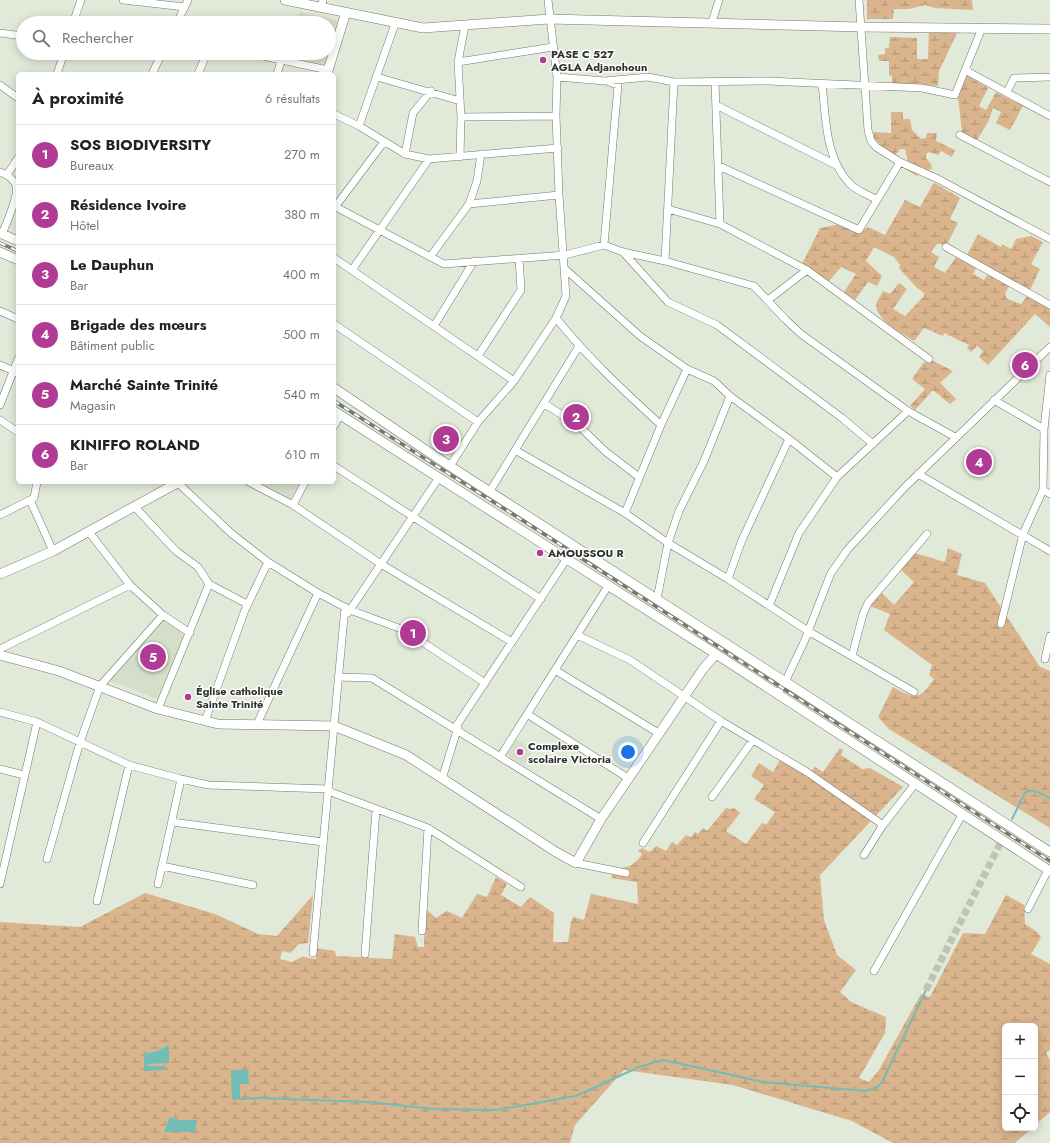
<!DOCTYPE html>
<html lang="fr">
<head>
<meta charset="utf-8">
<style>
	body { margin:0; font-family:Jost,sans-serif; background:#f2f2f2; color:#222 }
	.controls { position:absolute; right:12px; bottom:12px; display:grid; overflow:hidden; border-radius:6px; box-shadow:0 2px 10px #0003 }
	.controls button { width:36px; height:36px; display:grid; place-items:center; padding:0; border:0; border-bottom:1px solid #e0e0e0; background:#fff; color:#222; font:20px sans-serif }
	.you { position:absolute; left:628px; top:752px; width:14px; height:14px; margin:-10px; border:3px solid #fff; border-radius:50%; background:#1a73e8; box-shadow:0 0 0 6px #1a73e833 }
	.badge { display:grid; place-items:center; width:26px; height:26px; border-radius:50%; background:#af3b94; color:#fff; font-size:13px; font-weight:700 }
	.pin { position:absolute; translate:-50% -50%; border:2px solid #fff; box-shadow:0 1px 4px #0006 }
	.list { margin:0; padding:0; list-style:none }
	h2 { display:flex; justify-content:space-between; align-items:center; height:52px; margin:0; padding:0 16px; font-size:17px }
	h2 small { font-size:13px; font-weight:400; color:#767676 }
	.list li { display:grid; grid-template-columns:26px 1fr auto; gap:12px; align-items:center; box-sizing:border-box; height:60px; padding:0 16px; border-top:1px solid #e0e0e0 }
	.list b { display:block; font-size:15px; white-space:nowrap }
	.list p { margin:0; font-size:13px; white-space:nowrap; color:#767676 }
	.list em { font-size:13px; font-style:normal; color:#767676 }
	.icon { flex:none; width:22px; height:22px; fill:none; stroke:currentColor; stroke-width:2; stroke-linecap:round; stroke-linejoin:round }
	.map { position:relative; flex:none; width:1050px; height:1143px; overflow:hidden }
	.search { position:absolute; background:#fff; box-shadow:0 2px 10px #0003; left:16px; top:16px; width:320px; height:44px; display:flex; align-items:center; gap:10px; box-sizing:border-box; padding:0 14px; border-radius:22px; color:#767676; font-size:15px }
	.panel { position:absolute; background:#fff; box-shadow:0 2px 10px #0003; left:16px; top:72px; width:320px; height:412px; border-radius:6px }
	.map>svg:first-child { display:block }
	.built { fill:#d5dec8 }
	.wetland { fill:url(#wetland-marsh); fill-rule:evenodd }
	.water { fill:#72bdb5 }
	.lines { fill:none; stroke-linecap:round; stroke-linejoin:round }
	.stream { stroke:#72bdb5; stroke-width:2 }
	.street-tunnel { stroke:#bdc4b6; stroke-width:7; stroke-dasharray:7 3.5; stroke-linecap:butt }
	.street-casing { stroke:#737a6b; stroke-width:8 }
	.secondary-casing { stroke:#737a6b; stroke-width:10 }
	.street { stroke:#fff; stroke-width:7 }
	.secondary { stroke:#fff; stroke-width:9 }
	.rail-casing { stroke:#74796f; stroke-width:3.5 }
	.rail { stroke:#fff; stroke-width:2; stroke-dasharray:6; stroke-linecap:butt }
	.poi-dot { fill:#af3b94; stroke:#fff; stroke-width:1.5 }
	.labels { text-anchor:middle; dominant-baseline:central; stroke-width:3; stroke-linejoin:round; paint-order:stroke }
	.poi-label { font-size:11px; font-weight:bold; fill:#2f322c; stroke:#fff; text-anchor:start }
</style>
</head>
<body>
<div class="map">
<svg width="1050" height="1143" viewBox="0 0 1050 1143">
	<defs>
		<pattern id="wetland-marsh" width="20" height="14" patternUnits="userSpaceOnUse"><rect width="20" height="14" fill="#dab48c"/><path d="M1 5h8M5 5V1M11 12h8M15 12V8" fill="none" stroke="#b19373"/></pattern>
	</defs>
	<rect width="100%" height="100%" fill="#e1e9d9"/>
	<!-- built -->
	<path class="built" d="M 300,12 L 341,21 L 327,65 L 285,56 L 286,53 L 329,53 L 329,23 L 296,23 Z
		M 260,482 L 300,482 L 290,500 Z
		M 164,620 L 186,634 L 160,700 L 107,680 Z
		M 516,739 L 533,750 L 524,765 L 507,755 Z"/>
	<!-- wetland -->
	<path class="wetland" d="M 867,0 L 972,0 L 973,10 L 935,8 L 925,5 L 909,9 L 894,9 L 893,19 L 867,19 Z
		M 929,32 L 957,33 L 939,71 L 938,86 L 892,83 L 892,76 L 889,75 L 889,61 L 879,61 L 878,55 L 885,54 L 885,48 L 889,48 L 890,37 L 917,38 L 917,59 L 928,59 Z
		M 966,75 L 988,88 L 979,106 L 986,110 L 996,92 L 1023,106 L 1010,130 L 996,123 L 1001,112 L 993,108 L 989,120 L 977,140 L 962,132 L 958,97 Z
		M 891,112 L 903,112 L 903,119 L 910,119 L 912,130 L 921,139 L 926,138 L 927,133 L 937,133 L 936,141 L 955,150 L 952,157 L 941,151 L 938,155 L 929,152 L 926,154 L 926,158 L 931,164 L 932,169 L 921,171 L 917,176 L 905,169 L 908,161 L 905,149 L 900,149 L 893,158 L 874,138 L 874,132 L 891,133 Z
		M 935,183 L 960,198 L 950,219 L 958,223 L 947,244 L 937,244 L 931,252 L 939,257 L 934,267 L 945,273 L 956,257 L 976,268 L 973,274 L 984,280 L 988,274 L 1009,286 L 1005,294 L 1007,299 L 1021,304 L 1027,296 L 1050,309 L 1050,327 L 1035,314 L 988,365 L 979,357 L 983,351 L 977,346 L 971,352 L 967,348 L 969,345 L 944,333 L 943,336 L 924,328 L 914,341 C 902,333 876,321 876,304 L 883,291 L 890,294 L 899,283 L 907,289 L 893,309 L 905,316 L 924,296 L 924,293 L 916,287 L 899,268 L 900,265 L 894,257 L 874,247 L 866,261 L 882,276 L 877,286 L 868,282 L 855,300 L 844,292 L 856,274 L 841,267 L 829,281 L 802,264 L 820,228 L 841,224 L 859,234 L 868,227 L 885,235 L 905,200 L 920,207 L 933,184 Z
		M 978,234 L 1001,247 L 1002,244 L 1011,249 L 1016,239 L 1031,236 L 1043,242 L 1031,264 L 1040,269 L 1030,290 L 967,255 Z
		M 931,360 L 953,371 L 940,383 L 956,399 L 950,404 L 933,390 L 915,410 L 910,406 L 925,389 L 912,379 L 924,362 L 928,363 Z
		M 948,548 L 962,554 L 957,575 L 985,583 L 1040,667 L 1050,671 L 1050,828 L 889,729 L 878,717 L 893,687 C 915,699 919,701 934,679 L 929,675 L 932,665 L 884,630 L 890,614 L 870,606 L 882,593 L 894,605 L 914,582 L 900,569 L 915,553 L 945,562 Z
		M 840,748 L 843,750 L 841,755 L 862,769 L 870,768 L 903,787 L 820,875 L 824,920 L 837,955 L 856,970 L 840,992 L 851,1002 L 886,1017 L 885,1033 L 859,1078 L 869,1082 L 879,1070 L 921,994 L 930,997 L 963,933 L 985,934 L 1006,895 L 1024,905 L 1025,924 L 1037,932 L 1041,937 L 1031,954 L 1050,964 L 1050,1050 L 1046,1053 L 1050,1060 L 1050,1112 L 1035,1125 L 1035,1026 L 1005,1026 L 1005,1128 L 1032,1128 L 1015,1143 L 893,1143 L 852,1121 L 733,1085 L 624,1070 L 575,1125 L 570,1143 L 0,1143 L 0,922 L 80,927 L 145,893 L 215,914 L 258,934 L 277,936 L 313,895 L 308,943 L 299,944 L 290,953 L 282,951 L 280,959 L 292,962 L 302,957 L 316,959 L 316,948 L 335,951 L 336,956 L 392,959 L 395,934 L 415,937 L 418,947 L 424,947 L 425,908 L 436,918 L 447,911 L 462,918 L 477,894 L 487,897 L 496,877 L 507,884 L 501,895 L 521,907 L 530,897 L 554,913 L 553,942 L 568,942 L 571,922 L 573,917 L 584,920 L 591,894 L 638,904 L 637,882 L 611,878 L 614,868 C 628,869 635,865 642,854 L 638,851 L 642,848 L 650,852 L 656,846 L 666,851 L 672,842 L 677,845 L 686,835 L 691,837 L 695,832 L 698,834 L 703,828 L 707,831 L 726,808 L 730,809 L 734,808 L 740,813 L 726,831 L 746,844 L 762,823 L 767,824 L 775,812 L 754,799 L 764,785 L 751,776 L 759,763 L 773,772 L 780,760 L 807,777 L 815,767 L 823,772 ZM 169,1045 L 169,1063 L 148,1063 L 148,1066 L 144,1053 L 154,1052 ZM 169,1117 L 181,1120 L 197,1120 L 164,1132 Z"/>
	<!-- water -->
	<path class="water" d="M 169,1045 L 169,1063 L 148,1064 L 148,1066 L 164,1066 L 164,1070 L 144,1071 L 144,1053 L 154,1052 Z
		M 231,1070 L 248,1070 L 249,1084 L 240,1084 L 240,1099 L 232,1100 Z
		M 169,1117 L 181,1120 L 197,1120 L 195,1132 L 164,1132 Z"/>
	<g class="lines">
		<!-- stream -->
		<path class="stream" d="M 1012,819 L 1025,793 C 1033,786 1041,795 1050,798
			M 240,1099 L 259,1098 L 367,1102 L 435,1109 L 496,1110 L 576,1096 L 639,1067 L 663,1060 L 764,1082 L 865,1091 L 878,1087 L 882,1082 L 926,990"/>
		<!-- street-tunnel -->
		<path class="street-tunnel" d="M 926,990 L 1002,840"/>
		<defs>
			<path id="street" d="M 123,0 L 185,7
				M 859,0 L 868,130 L 871,141 L 876,147 L 900,162 L 938,179 L 1050,239
				M 321,8 L 323,0
				M 712,22 L 719,0
				M 73,23 L 81,0
				M 177,23 L 188,0
				M 0,33 L 23,36
				M 248,53 L 328,70
				M 458,62 L 553,47
				M 965,70 L 1050,116
				M 57,74 L 64,53
				M 152,74 L 162,53
				M 198,74 L 207,53
				M 277,74 L 281,61
				M 377,77 L 460,101
				M 557,77 L 605,81 L 648,77 L 674,82 L 768,81 L 922,88 L 955,95 L 982,28
				M 715,82 L 720,224
				M 822,84 C 826,118 825,158 850,184 C 857,191 869,195 877,200
				M 0,85 L 18,98
				M 1007,92 L 1014,78 L 1050,77
				M 716,105 L 836,165
				M 334,114 L 359,126 L 405,154 L 429,159 L 558,148
				M 461,117 L 556,116
				M 359,126 L 395,24
				M 960,135 L 1050,182
				M 405,154 L 413,113 L 431,91
				M 460,157 L 461,117 L 458,62 L 465,25
				M 719,166 L 859,230 L 900,162
				M 0,172 C 6,174 12,178 15,183 C 21,192 6,224 2,234
				M 7,175 L 18,158
				M 469,204 L 559,195
				M 334,206 L 444,264 L 565,255 L 604,245 L 623,252 L 665,261 L 754,286 L 785,319 L 801,334 L 908,411 L 955,437
				M 335,207 L 384,142
				M 668,209 L 720,224 L 807,270 L 929,359
				M 604,245 L 618,85 L 609,82
				M 946,247 L 1050,305
				M 623,252 L 668,302 L 717,325 L 842,418 L 873,444
				M 430,257 L 469,204 L 477,181 L 481,154
				M 334,258 L 514,381
				M 665,261 L 674,82
				M 565,269 L 640,336 L 687,369 L 714,381 L 730,396 L 789,439 L 837,477
				M 352,270 L 429,159
				M 768,300 L 807,270
				M 0,311 L 18,319
				M 556,318 C 587,357 624,391 661,425
				M 334,324 L 478,422
				M 434,326 L 474,261
				M 478,356 L 521,290 L 519,258
				M 0,365 L 18,373
				M 994,400 L 1044,429
				M 545,404 L 579,426 L 606,452 L 639,477
				M 0,405 L 18,359
				M 0,420 L 18,432
				M 334,426 L 340,415
				M 515,450 L 625,513 L 668,543 L 728,579 L 808,631 L 914,692
				M 334,466 L 541,599
				M 450,466 L 478,422 L 514,381 L 556,318 L 566,296 L 559,195 L 556,116 L 557,77 L 548,0
				M 918,474 L 1050,551
				M 177,482 L 232,534 L 268,562 L 318,593 L 350,610 L 404,630 L 485,683
				M 249,482 L 293,505 L 381,564 L 512,642
				M 1043,490 L 1050,494
				M 490,491 L 579,346
				M 30,500 L 53,551
				M 293,505 L 305,482
				M 135,507 L 176,551 L 198,567 L 209,584 L 247,604
				M 625,513 L 661,425 L 687,369
				M 0,515 L 34,498 L 37,482
				M 89,532 L 130,585 L 163,615 L 190,633
				M 728,579 L 742,540 L 789,439
				M 657,599 L 668,543 L 679,511 L 704,461 L 730,396
				M 769,606 L 799,533 L 837,477 L 908,411
				M 348,613 L 438,479
				M 1001,624 L 1023,534 L 1043,490 L 1044,429 L 1050,375
				M 577,635 L 630,660 L 721,721 L 807,772 L 883,825
				M 0,649 L 130,585
				M 852,656 L 863,614 L 868,603 L 927,534
				M 1045,659 L 1050,636
				M 555,670 L 660,734
				M 338,677 L 372,678 L 601,819
				M 777,695 L 785,682 L 804,642 L 831,573 L 848,549 L 905,487 L 1050,347
				M 158,709 L 209,584
				M 0,712 L 37,722 L 129,765 L 181,779 L 208,785 L 328,789
				M 527,714 L 628,778
				M 205,721 L 245,610 L 268,562
				M 257,724 L 318,593
				M 455,728 L 566,560
				M 500,757 L 608,586
				M 0,769 L 24,775
				M 442,779 L 458,727
				M 328,791 L 428,828 L 521,887
				M 712,797 L 753,740
				M 172,822 L 323,842
				M 643,843 L 721,721
				M 864,855 L 883,825 L 915,784
				M 47,859 L 80,742 L 100,686 L 163,615
				M 576,863 L 626,873
				M 162,866 L 253,885
				M 0,884 L 37,722
				M 158,884 L 181,779
				M 97,901 L 129,765
				M 1028,909 L 1048,870
				M 422,931 L 428,828
				M 313,953 L 345,607
				M 365,954 L 376,810
				M 874,971 L 962,815"/>
			<path id="secondary" d="M 285,0 L 423,28 L 549,19 L 861,27 L 1050,29
				M 327,74 L 346,12
				M 0,233 L 18,241
				M 0,252 L 18,260
				M 334,388 L 445,463 L 1050,852
				M 334,411 L 716,654 L 1050,871
				M 0,574 L 53,551 L 179,482
				M 0,655 L 59,671 L 158,709 L 218,724 L 334,726 L 406,755 L 556,852 L 576,863 L 601,819 L 703,669 L 716,654"/>
		</defs>
		<!-- street casing -->
		<use href="#street" class="street-casing"/>
		<!-- secondary casing -->
		<use href="#secondary" class="secondary-casing"/>
		<!-- street -->
		<use href="#street" class="street"/>
		<!-- secondary -->
		<use href="#secondary" class="secondary"/>
		<defs>
			<path id="rail" d="M 0,243 L 18,251
				M 334,401 L 533,527 L 1050,861"/>
		</defs>
		<!-- rail casing -->
		<use href="#rail" class="rail-casing"/>
		<!-- rail -->
		<use href="#rail" class="rail"/>
	</g>
	<!-- markers -->
	<g class="poi-dot">
		<circle cx="543" cy="60" r="4"/>
		<circle cx="540" cy="553" r="4"/>
		<circle cx="188" cy="697" r="4"/>
		<circle cx="520" cy="752" r="4"/>
	</g>
	<g class="labels">
		<!-- poi labels -->
		<g class="poi-label">
			<text x="551" y="54">PASE C 527<tspan x="551" dy="13">AGLA Adjanohoun</tspan></text>
			<text x="548" y="553">AMOUSSOU R</text>
			<text x="196" y="691">Église catholique<tspan x="196" dy="13">Sainte Trinité</tspan></text>
			<text x="528" y="746">Complexe<tspan x="528" dy="13">scolaire Victoria</tspan></text>
		</g>
	</g>
</svg>
<div class="controls">
<button>+</button>
<button>−</button>
<button><svg class="icon" aria-label="locate" viewBox="0 0 24 24"><circle cx="12" cy="12" r="6"/><path d="M12 2v4M12 18v4M2 12h4M18 12h4"/></svg></button>
</div>
<div class="you"></div>
<div class="pin badge" style="left:413px;top:633px">1</div>
<div class="pin badge" style="left:576px;top:417px">2</div>
<div class="pin badge" style="left:446px;top:439px">3</div>
<div class="pin badge" style="left:979px;top:462px">4</div>
<div class="pin badge" style="left:153px;top:657px">5</div>
<div class="pin badge" style="left:1025px;top:365px">6</div>
<div class="search"><svg class="icon" aria-label="search" viewBox="0 0 24 24"><circle cx="10" cy="10" r="6"/><path d="M15 15l6 6"/></svg>Rechercher</div>
<section class="panel">
<h2>À proximité<small>6 résultats</small></h2>
<ul class="list">
<li><span class="badge">1</span><div><b>SOS BIODIVERSITY</b><p>Bureaux</p></div><em>270 m</em></li>
<li><span class="badge">2</span><div><b>Résidence Ivoire</b><p>Hôtel</p></div><em>380 m</em></li>
<li><span class="badge">3</span><div><b>Le Dauphun</b><p>Bar</p></div><em>400 m</em></li>
<li><span class="badge">4</span><div><b>Brigade des mœurs</b><p>Bâtiment public</p></div><em>500 m</em></li>
<li><span class="badge">5</span><div><b>Marché Sainte Trinité</b><p>Magasin</p></div><em>540 m</em></li>
<li><span class="badge">6</span><div><b>KINIFFO ROLAND</b><p>Bar</p></div><em>610 m</em></li>
</ul>
</section>
</div>
</body>
</html>
